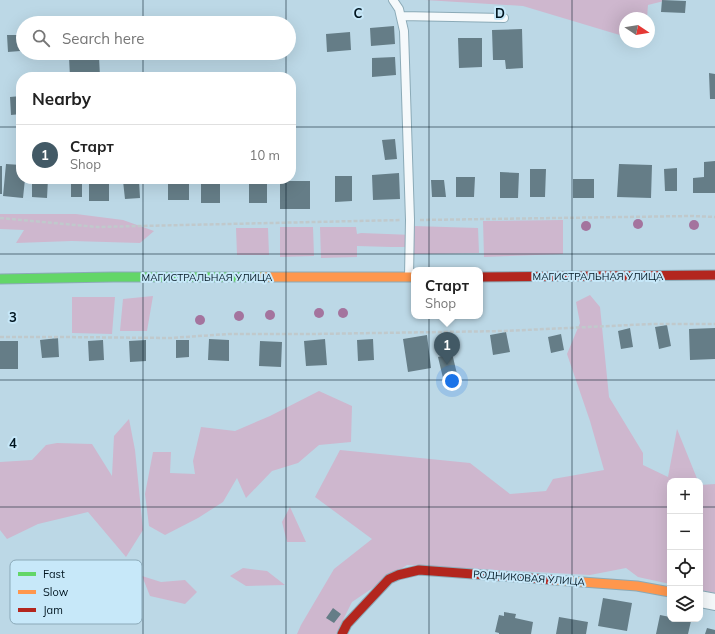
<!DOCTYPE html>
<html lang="en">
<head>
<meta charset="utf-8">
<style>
	body { margin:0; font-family:Mulish,sans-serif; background:#f6f6f6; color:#222 }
	.controls { position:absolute; right:12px; bottom:12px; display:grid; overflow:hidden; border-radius:8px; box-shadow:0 4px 16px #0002 }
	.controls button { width:36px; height:36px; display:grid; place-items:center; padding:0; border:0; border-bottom:1px solid #e0e0e0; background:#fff; color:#222; font:20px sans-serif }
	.compass { position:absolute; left:619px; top:12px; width:36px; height:36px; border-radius:50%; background:#fff; box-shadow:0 4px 16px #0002; rotate:102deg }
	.you { position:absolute; left:452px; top:381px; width:14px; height:14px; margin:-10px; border:3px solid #fff; border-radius:50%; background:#1a73e8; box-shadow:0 0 0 6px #1a73e833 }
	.badge { display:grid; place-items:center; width:26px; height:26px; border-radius:50%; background:#425965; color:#fff; font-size:13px; font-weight:700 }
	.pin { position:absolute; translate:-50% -33px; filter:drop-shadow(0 1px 2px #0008) }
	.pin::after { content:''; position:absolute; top:21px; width:14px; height:12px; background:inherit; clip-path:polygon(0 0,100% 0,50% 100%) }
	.popup { position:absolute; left:411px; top:267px; width:72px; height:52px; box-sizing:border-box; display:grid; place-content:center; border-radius:8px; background:#fff; filter:drop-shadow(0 1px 3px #0005); font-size:13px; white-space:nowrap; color:#767676 }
	.popup b { font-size:15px; color:#222 }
	.popup::after { content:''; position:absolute; left:50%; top:100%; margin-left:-8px; border:8px solid transparent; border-top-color:#fff }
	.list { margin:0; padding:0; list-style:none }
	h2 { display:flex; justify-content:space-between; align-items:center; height:52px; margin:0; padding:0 16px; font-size:17px }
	h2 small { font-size:13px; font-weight:400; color:#767676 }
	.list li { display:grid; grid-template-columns:26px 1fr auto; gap:12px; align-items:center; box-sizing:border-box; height:60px; padding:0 16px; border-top:1px solid #e0e0e0 }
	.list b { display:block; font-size:15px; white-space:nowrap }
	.list p { margin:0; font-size:13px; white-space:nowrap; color:#767676 }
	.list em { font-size:13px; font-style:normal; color:#767676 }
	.icon { flex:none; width:22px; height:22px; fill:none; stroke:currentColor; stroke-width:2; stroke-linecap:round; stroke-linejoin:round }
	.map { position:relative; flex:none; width:715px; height:634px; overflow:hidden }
	.search { position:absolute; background:#fff; box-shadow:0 4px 16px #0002; left:16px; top:16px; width:280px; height:44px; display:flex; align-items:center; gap:10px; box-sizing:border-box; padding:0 14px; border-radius:22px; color:#767676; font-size:15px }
	.panel { position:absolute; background:#fff; box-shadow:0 4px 16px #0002; left:16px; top:72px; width:280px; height:112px; border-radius:16px }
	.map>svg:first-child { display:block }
	.green { fill:#ceb7ce }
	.building { fill:#657d87 }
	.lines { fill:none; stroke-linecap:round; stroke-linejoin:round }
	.lane-casing { stroke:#8baab7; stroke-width:10 }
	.street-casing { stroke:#8baab7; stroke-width:18 }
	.fast-casing { stroke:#8baab7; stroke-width:11 }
	.slow-casing { stroke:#8baab7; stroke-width:11 }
	.jam-casing { stroke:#8baab7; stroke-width:11 }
	.path { stroke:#c0c9cc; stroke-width:2.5; stroke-dasharray:4 2; stroke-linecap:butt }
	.lane { stroke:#f5f9fb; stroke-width:8 }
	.street { stroke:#f5f9fb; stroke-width:16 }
	.fast { stroke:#63d668; stroke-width:9 }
	.slow { stroke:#ff974d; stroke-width:9 }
	.jam { stroke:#b3261e; stroke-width:9 }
	.tree { fill:#a4749e }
	.grid { fill:none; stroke:#001520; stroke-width:1; stroke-opacity:0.55 }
	.labels { text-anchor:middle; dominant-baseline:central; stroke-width:4; stroke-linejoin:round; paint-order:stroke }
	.street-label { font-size:10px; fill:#001520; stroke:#c7e8f9 }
	.key { fill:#c7e8f9; stroke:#8ba9b8; stroke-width:1 }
	.key-label { font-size:11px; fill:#001520 }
	.grid-label { font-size:13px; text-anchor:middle; font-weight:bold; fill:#001520; stroke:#c7e8f9; stroke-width:4; stroke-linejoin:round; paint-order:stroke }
</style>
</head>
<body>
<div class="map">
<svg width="715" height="634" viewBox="0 0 715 634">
	<rect width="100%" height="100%" fill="#bcd8e6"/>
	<!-- green -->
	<path class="green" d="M 425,0 L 668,0 L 648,5 L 647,18 L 625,18 L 625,35 L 623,36 L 523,6 Z
		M 0,214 L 76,214 L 123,220 L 154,231 L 140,243 L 72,241 L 16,243 L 24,230 L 0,229 Z
		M 563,220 L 563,254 L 484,257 L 483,221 Z
		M 413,226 L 478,228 L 479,253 L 413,254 L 413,247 L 391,247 L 357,246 L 357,257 L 321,258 L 320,227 L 356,227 L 357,234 L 361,233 L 413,235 Z
		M 280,227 L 313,227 L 314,256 L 280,257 Z
		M 236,228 L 268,228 L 269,255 L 237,255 Z
		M 590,295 L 600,307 L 609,397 L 643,453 L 643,465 L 668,477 L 677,429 L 698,481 L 670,481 L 670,584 L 638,577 L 626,568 L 590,575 L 407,565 L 352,602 L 336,634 L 297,634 L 301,625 L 334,569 L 372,539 L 315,497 L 340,450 L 470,463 L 510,494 L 546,491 L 553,479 L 604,470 L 590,421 L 567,354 L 580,323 L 576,302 Z
		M 153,296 L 147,331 L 120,331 L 123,299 Z
		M 72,297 L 115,297 L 112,334 L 72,333 Z
		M 319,391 L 352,406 L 351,442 L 319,445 L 298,463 L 272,471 L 246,498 L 237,478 L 223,502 L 198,518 L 165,535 L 149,526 L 145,494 L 153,452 L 171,452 L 170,473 L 195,474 L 193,461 L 201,427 L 235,431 L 270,416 Z
		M 129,419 L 135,450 L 143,530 L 126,557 L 88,512 L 38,524 L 7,539 L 0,530 L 0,462 L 32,460 L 46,445 L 57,443 L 92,444 L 112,476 L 114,436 Z
		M 715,484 L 715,593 L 700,590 L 700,485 Z
		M 290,507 L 306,542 L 287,542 L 282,522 Z
		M 243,568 L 267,571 L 285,585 L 246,586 L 230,576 Z
		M 142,576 L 161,582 L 185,580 L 197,592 L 185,604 L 150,596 Z"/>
	<!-- building -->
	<path class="building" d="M 662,0 L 686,1 L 685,13 L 661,12 Z
		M 394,26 L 395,44 L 371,46 L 370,28 Z
		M 522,29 L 523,68 L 506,69 L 505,60 L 493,60 L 492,30 Z
		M 350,32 L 351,50 L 327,52 L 326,34 Z
		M 7,35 L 19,35 L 20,51 L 8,52 Z
		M 458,38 L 482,38 L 482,67 L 459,68 Z
		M 99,56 L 100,77 L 70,77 L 69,57 Z
		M 395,57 L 396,75 L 372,77 L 372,58 Z
		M 709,73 L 715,74 L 715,99 L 710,99 Z
		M 21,96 L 21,114 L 11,115 L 10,97 Z
		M 395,139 L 397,159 L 385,160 L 382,140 Z
		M 715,161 L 715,193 L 693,193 L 693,178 L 704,177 L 704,162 Z
		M 6,164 L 21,165 L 21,179 L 25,179 L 23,198 L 3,196 Z
		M 619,164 L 652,165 L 651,198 L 617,197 Z
		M 0,166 L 2,166 L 2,194 L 0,194 Z
		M 677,168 L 677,191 L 665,191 L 664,169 Z
		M 530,169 L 546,169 L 545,197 L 530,197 Z
		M 500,172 L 519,173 L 518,198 L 500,198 Z
		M 399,173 L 400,199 L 373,200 L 372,175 Z
		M 335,176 L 352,176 L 352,201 L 335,202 Z
		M 456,177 L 475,177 L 474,197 L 456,197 Z
		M 32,179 L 48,179 L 47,198 L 32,197 Z
		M 71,179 L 82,179 L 82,197 L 71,197 Z
		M 220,179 L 220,203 L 201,203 L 201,180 Z
		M 249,179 L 267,179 L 267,203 L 249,203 Z
		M 573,179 L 594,179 L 594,198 L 573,198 Z
		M 139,180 L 140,198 L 125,199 L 123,181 Z
		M 431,180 L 444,180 L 446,197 L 432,197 Z
		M 280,181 L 310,181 L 310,209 L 280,209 Z
		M 168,182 L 189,183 L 189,200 L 168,200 Z
		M 89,183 L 109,183 L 109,201 L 89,201 Z
		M 667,325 L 671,346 L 659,349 L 655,327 Z
		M 630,328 L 633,347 L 621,349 L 618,331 Z
		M 715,328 L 715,359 L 690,360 L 689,329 Z
		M 506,332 L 510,352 L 493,355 L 490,335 Z
		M 561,334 L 564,350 L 551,353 L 548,337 Z
		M 427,335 L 431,368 L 408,372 L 403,339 Z
		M 58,338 L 59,357 L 42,358 L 40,340 Z
		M 209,339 L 229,340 L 229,361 L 208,360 Z
		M 325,339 L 327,365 L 306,366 L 304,341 Z
		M 373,339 L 374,360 L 358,361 L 357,340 Z
		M 103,340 L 104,360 L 89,361 L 88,341 Z
		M 146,340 L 146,361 L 130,362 L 129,341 Z
		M 176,340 L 189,340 L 189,357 L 176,358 Z
		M 0,341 L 18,341 L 18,369 L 0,369 Z
		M 260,341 L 282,342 L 281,367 L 259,366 Z
		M 452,353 L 457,374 L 443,378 L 438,357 Z
		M 603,598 L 632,603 L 627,631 L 598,626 Z
		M 333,608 L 341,614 L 334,623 L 326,618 Z
		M 504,612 L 516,614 L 515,618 L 533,622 L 531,634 L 499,634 L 499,633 L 495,632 L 499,615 L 504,616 Z
		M 660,615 L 670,617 L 670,619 L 681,619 L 691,621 L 688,634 L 656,634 Z
		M 559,617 L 588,622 L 586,634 L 556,634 Z
		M 707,628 L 715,630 L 715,634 L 705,634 Z"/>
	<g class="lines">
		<defs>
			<path id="lane" d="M 393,0 L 399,9 L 404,31 L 410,220 L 409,277
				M 401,16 L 504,18"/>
			<path id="street" d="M 700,599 L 715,602"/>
			<path id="fast" d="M 0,279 L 113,277 L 262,277"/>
			<path id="slow" d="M 262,277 L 414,277
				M 555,580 L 637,586 L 670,592"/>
			<path id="jam" d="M 480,277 L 715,275
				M 342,634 L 347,624 L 389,579 L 398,575 L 419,570 L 555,580"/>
		</defs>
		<!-- lane casing -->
		<use href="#lane" class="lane-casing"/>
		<!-- street casing -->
		<use href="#street" class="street-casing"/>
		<!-- fast casing -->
		<use href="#fast" class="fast-casing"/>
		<!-- slow casing -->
		<use href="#slow" class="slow-casing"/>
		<!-- jam casing -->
		<use href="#jam" class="jam-casing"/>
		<!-- path -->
		<path class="path" d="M 0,218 L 97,227 L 401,220
			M 420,220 L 691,216 L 715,217
			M 0,337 L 59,337 L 171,338 L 228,334 L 312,334 L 504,331 L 652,324 L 715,324"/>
		<!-- lane -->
		<use href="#lane" class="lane"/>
		<!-- street -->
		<use href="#street" class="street"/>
		<!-- fast -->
		<use href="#fast" class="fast"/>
		<!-- slow -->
		<use href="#slow" class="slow"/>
		<!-- jam -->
		<use href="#jam" class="jam"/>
	</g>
	<!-- trees -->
	<g class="tree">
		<circle cx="638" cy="224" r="5"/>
		<circle cx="694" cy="225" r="5"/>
		<circle cx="586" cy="226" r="5"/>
		<circle cx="319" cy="313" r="5"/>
		<circle cx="343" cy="313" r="5"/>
		<circle cx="270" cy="315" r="5"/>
		<circle cx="239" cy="316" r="5"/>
		<circle cx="200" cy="320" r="5"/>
	</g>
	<!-- grid -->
	<path class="grid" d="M 143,0 L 143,23M 286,0 L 286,23M 429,0 L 429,634M 572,0 L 572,634M 143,53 L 143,77M 286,53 L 286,77M 0,127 L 21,127M 291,127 L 715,127M 143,179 L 143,634M 286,179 L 286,634M 0,254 L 715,254M 0,380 L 715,380M 0,507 L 670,507M 700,507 L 715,507"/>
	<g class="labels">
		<!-- street labels -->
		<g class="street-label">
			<text x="598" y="276">МАГИСТРАЛЬНАЯ УЛИЦА</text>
			<text x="207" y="277">МАГИСТРАЛЬНАЯ УЛИЦА</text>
			<text transform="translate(529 578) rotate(4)">РОДНИКОВАЯ УЛИЦА</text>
		</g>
	</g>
	<!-- legend -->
	<rect x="10" y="560" width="132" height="64" rx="6" class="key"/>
	<rect x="18" y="572" width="18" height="4" fill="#63d668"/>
	<rect x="18" y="590" width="18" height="4" fill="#ff974d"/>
	<rect x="18" y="608" width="18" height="4" fill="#b3261e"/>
	<g class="key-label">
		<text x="43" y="578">Fast</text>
		<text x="43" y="596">Slow</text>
		<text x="43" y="614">Jam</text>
	</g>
	<g class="grid-label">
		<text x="358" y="18">C</text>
		<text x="500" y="18">D</text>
		<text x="13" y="322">3</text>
		<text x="13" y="448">4</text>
	</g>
</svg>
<div class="controls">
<button>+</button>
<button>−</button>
<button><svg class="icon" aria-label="locate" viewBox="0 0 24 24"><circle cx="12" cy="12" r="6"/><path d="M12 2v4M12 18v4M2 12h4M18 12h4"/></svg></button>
<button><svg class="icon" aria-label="layers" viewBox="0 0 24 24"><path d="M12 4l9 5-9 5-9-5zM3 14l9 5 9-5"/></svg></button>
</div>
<svg class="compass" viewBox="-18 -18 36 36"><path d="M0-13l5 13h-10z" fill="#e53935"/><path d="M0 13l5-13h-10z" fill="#767676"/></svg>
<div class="you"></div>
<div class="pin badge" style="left:447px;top:365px">1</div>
<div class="popup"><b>Старт</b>Shop</div>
<div class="search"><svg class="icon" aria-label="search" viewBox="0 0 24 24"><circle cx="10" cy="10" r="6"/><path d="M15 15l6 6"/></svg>Search here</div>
<section class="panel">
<h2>Nearby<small></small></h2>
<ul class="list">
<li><span class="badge">1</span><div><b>Старт</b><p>Shop</p></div><em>10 m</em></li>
</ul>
</section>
</div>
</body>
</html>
